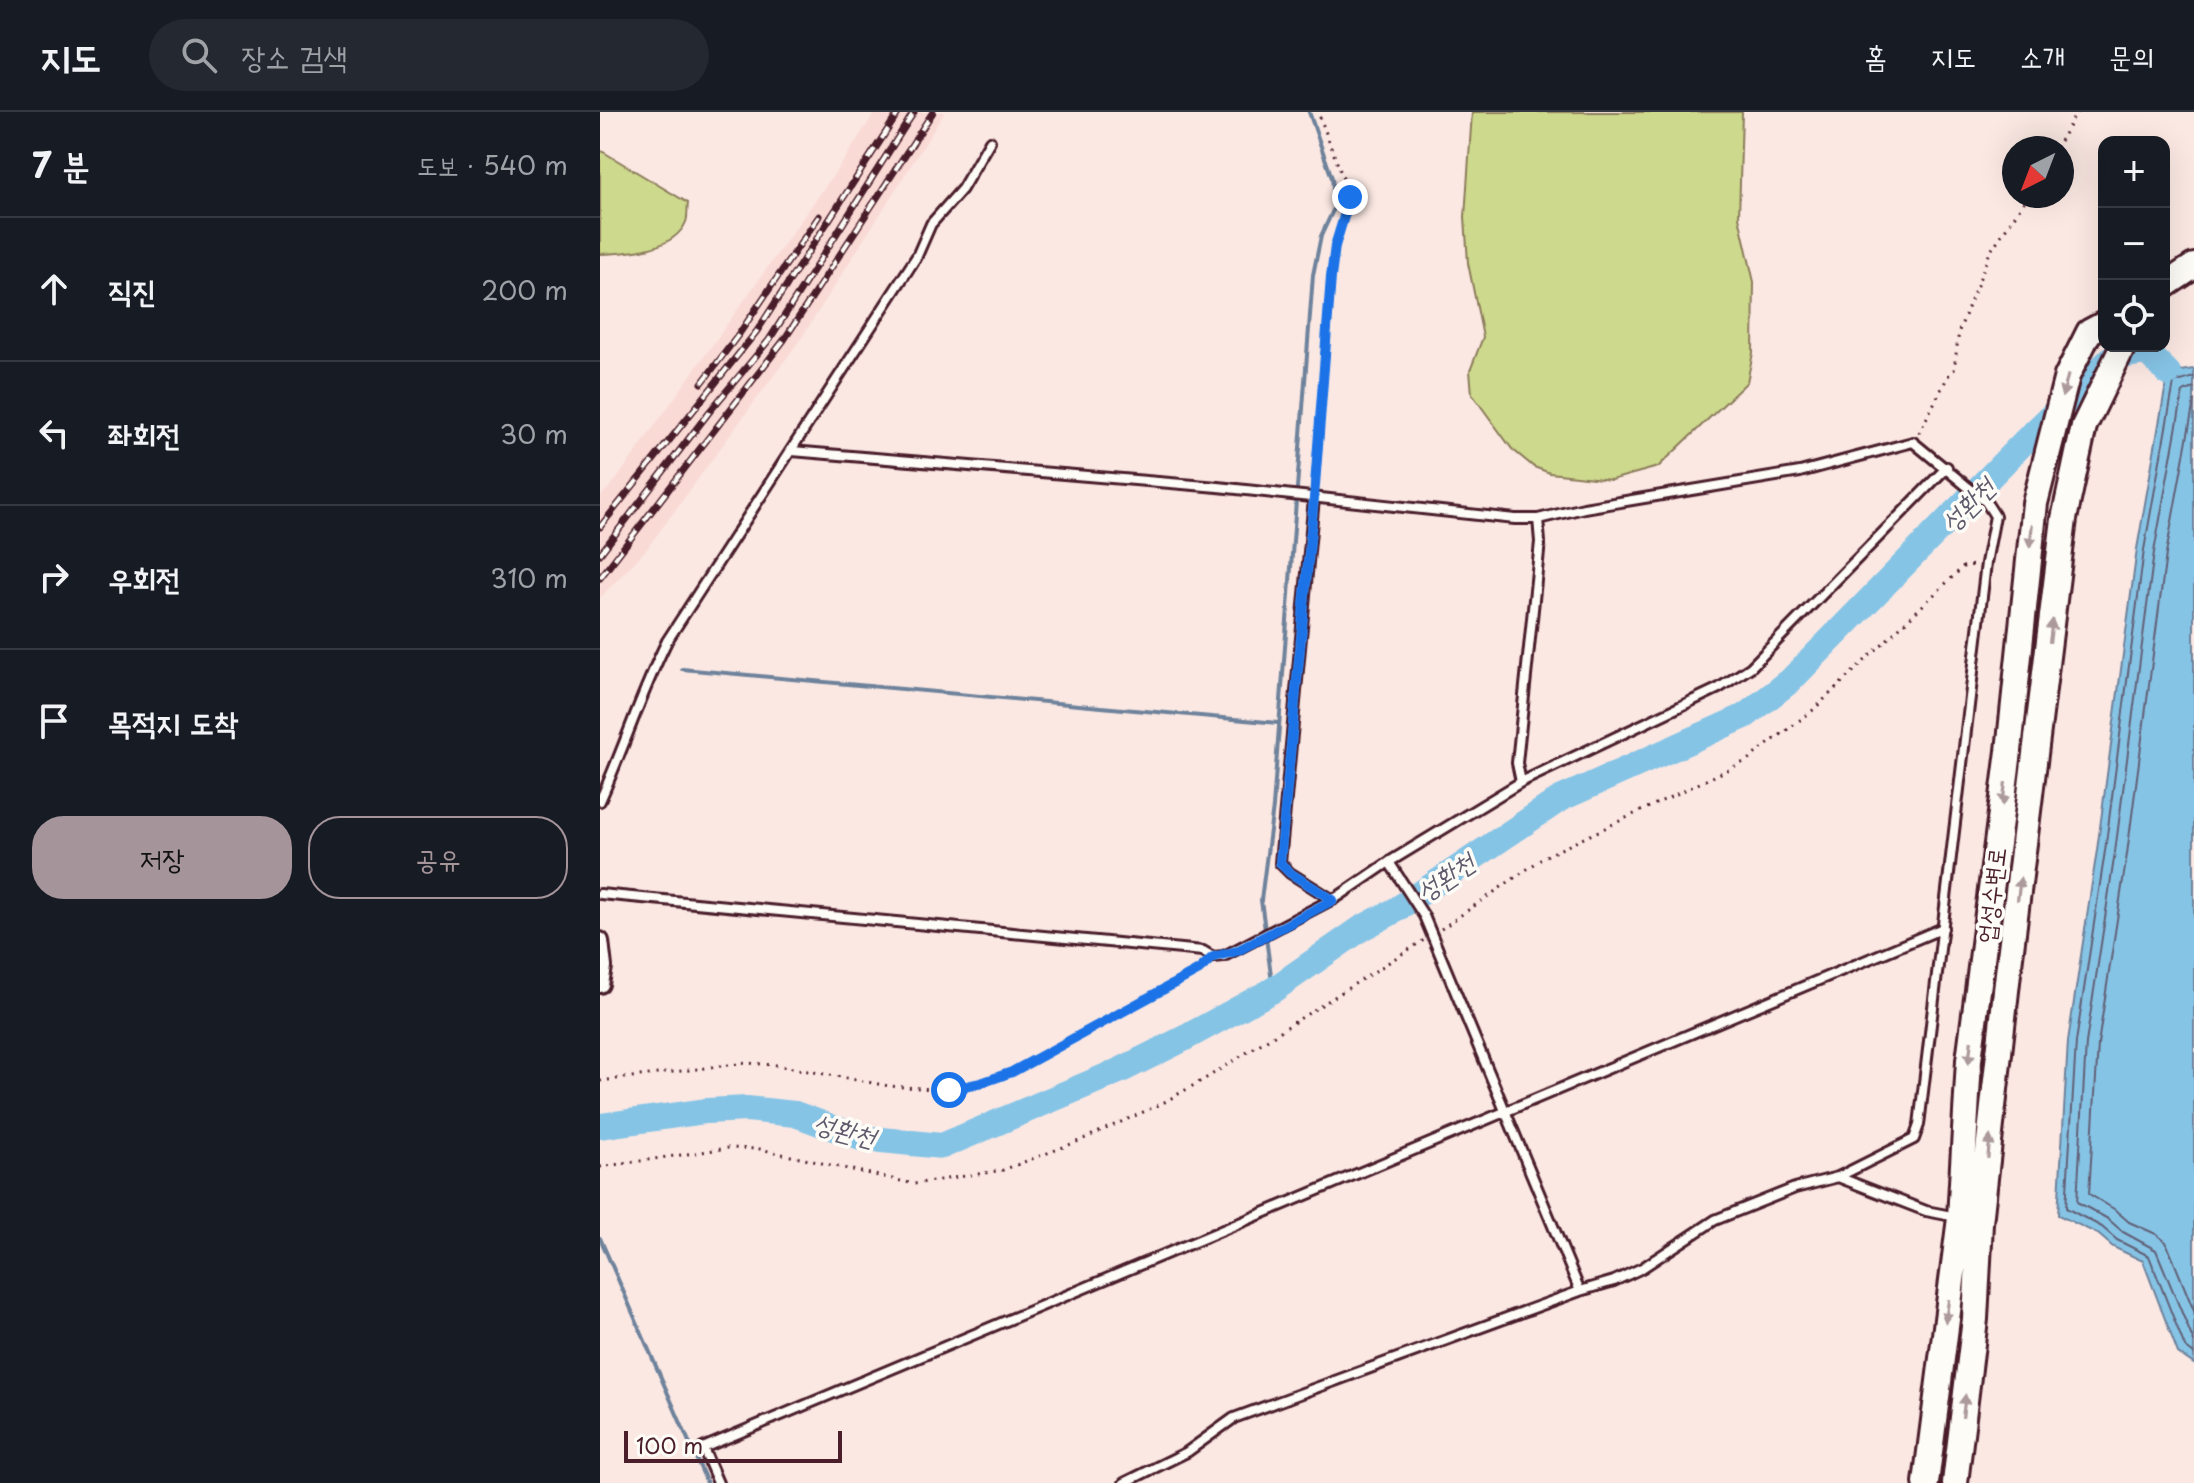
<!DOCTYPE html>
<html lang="ko">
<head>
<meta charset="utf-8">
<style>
	body { margin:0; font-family:"Playpen Sans","Poor Story",sans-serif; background:#242831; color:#f1f3f6 }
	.controls { position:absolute; right:24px; top:24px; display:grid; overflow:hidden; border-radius:16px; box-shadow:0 8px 32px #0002 }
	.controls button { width:72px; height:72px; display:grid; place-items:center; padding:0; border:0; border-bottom:2px solid #363941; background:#171b24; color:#f1f3f6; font:40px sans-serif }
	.compass { position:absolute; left:1402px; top:24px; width:72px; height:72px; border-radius:50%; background:#171b24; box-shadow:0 8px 32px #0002; rotate:222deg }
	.scale { position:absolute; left:24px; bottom:20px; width:218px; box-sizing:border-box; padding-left:8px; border:4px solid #4a1f2b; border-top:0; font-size:22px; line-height:28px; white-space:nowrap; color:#4a1f2b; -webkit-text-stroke:6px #fdfcf7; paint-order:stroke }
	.stop { position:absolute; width:24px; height:24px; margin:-18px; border:6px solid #1a73e8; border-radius:50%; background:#fff }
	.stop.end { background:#1a73e8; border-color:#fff; box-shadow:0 2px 8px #0008 }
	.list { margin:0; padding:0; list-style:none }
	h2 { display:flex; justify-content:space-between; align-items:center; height:104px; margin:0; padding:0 32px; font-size:34px }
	h2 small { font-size:26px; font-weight:400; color:#9ea1a6 }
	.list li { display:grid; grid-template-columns:52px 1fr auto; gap:24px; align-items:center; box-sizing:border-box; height:144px; padding:0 32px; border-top:2px solid #363941 }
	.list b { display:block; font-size:30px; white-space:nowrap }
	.list em { font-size:26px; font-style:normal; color:#9ea1a6 }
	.actions { display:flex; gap:16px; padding:24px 32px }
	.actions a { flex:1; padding:18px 0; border:2px solid #a6949b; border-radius:32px; text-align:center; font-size:28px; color:#a6949b }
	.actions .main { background:#a6949b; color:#111 }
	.icon { flex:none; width:44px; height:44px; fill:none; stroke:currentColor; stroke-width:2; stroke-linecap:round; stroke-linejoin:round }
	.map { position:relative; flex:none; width:1594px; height:1371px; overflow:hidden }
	header { display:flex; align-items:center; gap:48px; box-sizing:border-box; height:112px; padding:0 40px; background:#171b24; border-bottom:2px solid #363941 }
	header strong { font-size:38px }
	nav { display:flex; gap:44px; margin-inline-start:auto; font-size:28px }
	.search { width:560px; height:72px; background:#242831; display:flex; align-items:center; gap:20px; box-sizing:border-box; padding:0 28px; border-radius:44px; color:#9ea1a6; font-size:30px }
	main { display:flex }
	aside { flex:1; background:#171b24 }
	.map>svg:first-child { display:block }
	.built { fill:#fadad5 }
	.green { fill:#cdd98c; stroke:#8c7c5c; stroke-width:2 }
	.water { fill:#86c4e6; stroke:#6e829b; stroke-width:2 }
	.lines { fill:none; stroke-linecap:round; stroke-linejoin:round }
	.shore { stroke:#626176; stroke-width:2 }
	.stream { stroke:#6e829b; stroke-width:4 }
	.river { stroke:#86c4e6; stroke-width:26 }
	.service-casing { stroke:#4a1f2b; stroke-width:14 }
	.minor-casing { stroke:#4a1f2b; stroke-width:22 }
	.secondary-casing { stroke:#4a1f2b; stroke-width:30 }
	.path { stroke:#4a1f2b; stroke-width:3; stroke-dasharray:2 6; stroke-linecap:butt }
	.service { stroke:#fdfcf7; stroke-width:8 }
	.minor { stroke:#fdfcf7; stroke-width:16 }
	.secondary { stroke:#fdfcf7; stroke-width:24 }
	.rail-casing { stroke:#4a1f2b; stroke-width:7 }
	.rail { stroke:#fdfcf7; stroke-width:4; stroke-dasharray:12; stroke-linecap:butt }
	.oneway { fill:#ac999b }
	.route { stroke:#1a73e8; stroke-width:10 }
	.labels { text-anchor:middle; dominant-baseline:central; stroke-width:7; stroke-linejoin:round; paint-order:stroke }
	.street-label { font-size:24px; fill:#4a1f2b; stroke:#fdfcf7 }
	.water-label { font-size:26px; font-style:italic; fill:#5f596c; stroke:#fdfcf7 }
</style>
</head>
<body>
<header>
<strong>지도</strong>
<div class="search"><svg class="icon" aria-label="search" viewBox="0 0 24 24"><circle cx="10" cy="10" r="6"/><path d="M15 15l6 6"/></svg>장소 검색</div>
<nav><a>홈</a><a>지도</a><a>소개</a><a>문의</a></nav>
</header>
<main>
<aside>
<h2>7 분<small>도보 · 540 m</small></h2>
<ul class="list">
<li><svg class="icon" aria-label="ahead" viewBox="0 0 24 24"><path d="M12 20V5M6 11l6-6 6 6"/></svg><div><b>직진</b></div><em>200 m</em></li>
<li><svg class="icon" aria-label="left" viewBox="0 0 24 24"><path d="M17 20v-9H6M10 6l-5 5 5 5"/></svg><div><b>좌회전</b></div><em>30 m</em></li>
<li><svg class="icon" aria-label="right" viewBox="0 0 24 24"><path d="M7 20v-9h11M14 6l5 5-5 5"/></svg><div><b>우회전</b></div><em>310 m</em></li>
<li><svg class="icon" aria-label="arrive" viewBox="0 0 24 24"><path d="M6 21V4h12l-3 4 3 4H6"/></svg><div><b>목적지 도착</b></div></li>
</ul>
<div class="actions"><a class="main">저장</a><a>공유</a></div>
</aside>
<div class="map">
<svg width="1594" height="1371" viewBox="0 0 1594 1371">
	<rect width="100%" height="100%" fill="#fbe8e3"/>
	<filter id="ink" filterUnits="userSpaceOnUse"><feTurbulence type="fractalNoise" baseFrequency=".0125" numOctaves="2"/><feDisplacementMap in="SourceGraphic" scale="16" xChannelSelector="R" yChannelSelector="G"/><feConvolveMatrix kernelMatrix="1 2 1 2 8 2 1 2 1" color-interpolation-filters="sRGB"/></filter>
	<g filter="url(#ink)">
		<!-- built -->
		<path class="built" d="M 275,0 L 345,0 L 202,225 L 46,438 L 0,486 L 0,385 L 16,368 L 244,48 Z"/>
		<!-- green -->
		<path class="green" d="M 872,0 L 1142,0 L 1139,105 L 1154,170 L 1153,241 L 1147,270 L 1058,355 L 1011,368 L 950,361 L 934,355 L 912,337 L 872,282 L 870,259 L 883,225 L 868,151 L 865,105 Z
			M 0,38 L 88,91 C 87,96 88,105 86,110 C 74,139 26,141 0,142 Z"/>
		<!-- water -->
		<path class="water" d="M 1594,257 L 1594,1252 L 1578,1241 L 1543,1149 L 1513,1135 L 1498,1122 L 1458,1103 L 1468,929 L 1497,738 L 1537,437 L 1568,261 Z"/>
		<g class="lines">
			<!-- shore -->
			<path class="shore" d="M 1594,265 L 1574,271 L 1544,438 L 1505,739 L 1476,930 L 1466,1096 L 1502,1115 L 1517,1128 L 1549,1144 L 1585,1235 L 1594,1242
				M 1594,276 L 1583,280 L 1554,440 L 1515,740 L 1486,931 L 1477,1090 L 1508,1107 L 1523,1120 L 1556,1138 L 1594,1230
				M 1594,289 L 1566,442 L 1527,742 L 1498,932 L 1489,1082 L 1514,1097 L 1529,1110 L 1556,1122 L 1566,1130 L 1594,1199"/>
			<!-- stream -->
			<path class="stream" d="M 82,557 L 678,611
				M 673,878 L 661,788 L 673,695 L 713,163 L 721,124 L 735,94 L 732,66 L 709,0
				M 0,1126 L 107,1371"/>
			<!-- river -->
			<path class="river" d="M 0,1014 L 106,999 L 147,997 L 195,1002 L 261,1026 L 342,1034 L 521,958 L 583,927 L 673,878 L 762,816 L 796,798 L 960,687 L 1145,604 L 1190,569 L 1424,330 L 1513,245 L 1547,240 L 1568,261"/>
			<defs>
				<path id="service" d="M 192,339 L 618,375 L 915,407 L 938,407 L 984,396 L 1200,360 L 1313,330 L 1386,390 L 1395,404 L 1386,451 L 1319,1013 L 1314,1027 L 1238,1065
					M 714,386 L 680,751 L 690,761 L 733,788
					M 921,670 L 917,651 L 940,430 L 938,407
					M 0,689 C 24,636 41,581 67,529 L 317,144 L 331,112 L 362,77 L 390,29
					M 789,750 L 824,804 L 980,1179
					M 0,782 L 603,839 L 613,845 L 624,844 L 739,784 L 789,750 L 921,670 L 1119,576 L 1151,555 L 1347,355
					M 118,1371 L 103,1336 L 1343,816
					M 524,1371 L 587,1340 L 634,1306 L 980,1179 L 1014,1169 L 1042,1156 L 1115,1108 L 1195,1076 L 1238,1065 L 1326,1099 L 1357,1105"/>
				<path id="minor" d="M 0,829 L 3,855 L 0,872"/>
				<path id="secondary" d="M 1564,174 L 1594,154
					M 1326,1371 L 1360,1106 L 1369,948 L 1409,639 L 1435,391 L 1467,264 L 1489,220 L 1504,212
					M 1355,1371 L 1375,1207 L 1380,1111 L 1408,861 L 1464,407 L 1484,314 L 1523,234"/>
			</defs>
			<!-- service casing -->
			<use href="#service" class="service-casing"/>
			<!-- minor casing -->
			<use href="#minor" class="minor-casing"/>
			<!-- secondary casing -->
			<use href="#secondary" class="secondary-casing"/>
			<!-- path -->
			<path class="path" d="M 1456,36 L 1477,0
				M 1319,321 L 1348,264 L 1354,258 L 1359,219 L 1390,140 L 1428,84
				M 715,374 L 731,165 L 735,134 L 750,85 L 718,0
				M 841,817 L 946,744 L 1146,649 L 1212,599 L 1363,455 L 1374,453
				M 0,969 L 146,951 L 176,953 L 289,974 L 349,978 L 381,971 L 412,960 L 605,853
				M 0,1055 L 128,1036 L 160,1037 L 314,1072 L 403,1058 L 479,1029 L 561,992 L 608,965 L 824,828"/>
			<!-- service -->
			<use href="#service" class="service"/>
			<!-- minor -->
			<use href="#minor" class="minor"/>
			<!-- secondary -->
			<use href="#secondary" class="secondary"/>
			<defs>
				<path id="rail" d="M 102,271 L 139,222 L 219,104
					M 0,415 L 157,219 L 299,0
					M 0,442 L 110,299 L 169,228 L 314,0
					M 0,466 L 184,228 L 333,0"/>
			</defs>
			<!-- rail casing -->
			<use href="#rail" class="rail-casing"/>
			<!-- rail -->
			<use href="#rail" class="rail"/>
		</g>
		<!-- one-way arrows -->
		<defs><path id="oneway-solid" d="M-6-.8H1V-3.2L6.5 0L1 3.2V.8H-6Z" transform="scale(2)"/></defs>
		<g class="oneway">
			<use href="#oneway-solid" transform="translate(1465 274) rotate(105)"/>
			<use href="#oneway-solid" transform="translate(1431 424) rotate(96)"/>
			<use href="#oneway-solid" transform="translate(1451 519) rotate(-83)"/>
			<use href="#oneway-solid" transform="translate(1404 682) rotate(97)"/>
			<use href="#oneway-solid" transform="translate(1419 777) rotate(-83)"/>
			<use href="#oneway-solid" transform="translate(1370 940) rotate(97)"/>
			<use href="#oneway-solid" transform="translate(1389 1035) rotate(-84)"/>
			<use href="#oneway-solid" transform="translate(1347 1199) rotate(98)"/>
			<use href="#oneway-solid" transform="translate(1364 1294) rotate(-83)"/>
		</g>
	</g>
	<g class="lines" filter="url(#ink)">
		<!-- route -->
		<path class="route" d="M 349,978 L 381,971 L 412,960 L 599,858 L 613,845 L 637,839 L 733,788 L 690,761 L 680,751 L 714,386 L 731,165 L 735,134 L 750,85"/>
	</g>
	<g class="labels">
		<!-- street labels -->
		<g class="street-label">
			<text transform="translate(1390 783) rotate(-83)">업성수변로</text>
		</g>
		<!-- water labels -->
		<g class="water-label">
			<text transform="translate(1367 392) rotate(-45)">성환천</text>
			<text transform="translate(845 764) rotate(-34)">성환천</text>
			<text transform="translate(245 1017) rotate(15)">성환천</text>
		</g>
	</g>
</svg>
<div class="controls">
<button>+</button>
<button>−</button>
<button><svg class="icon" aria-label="locate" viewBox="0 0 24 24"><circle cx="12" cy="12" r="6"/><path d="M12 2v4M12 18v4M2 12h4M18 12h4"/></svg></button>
</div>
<svg class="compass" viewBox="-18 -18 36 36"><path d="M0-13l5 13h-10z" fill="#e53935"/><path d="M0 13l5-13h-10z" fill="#9ea1a6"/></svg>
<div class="scale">100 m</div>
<div class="stop" style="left:349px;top:978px"></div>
<div class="stop end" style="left:750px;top:85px"></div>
</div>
</main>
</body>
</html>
